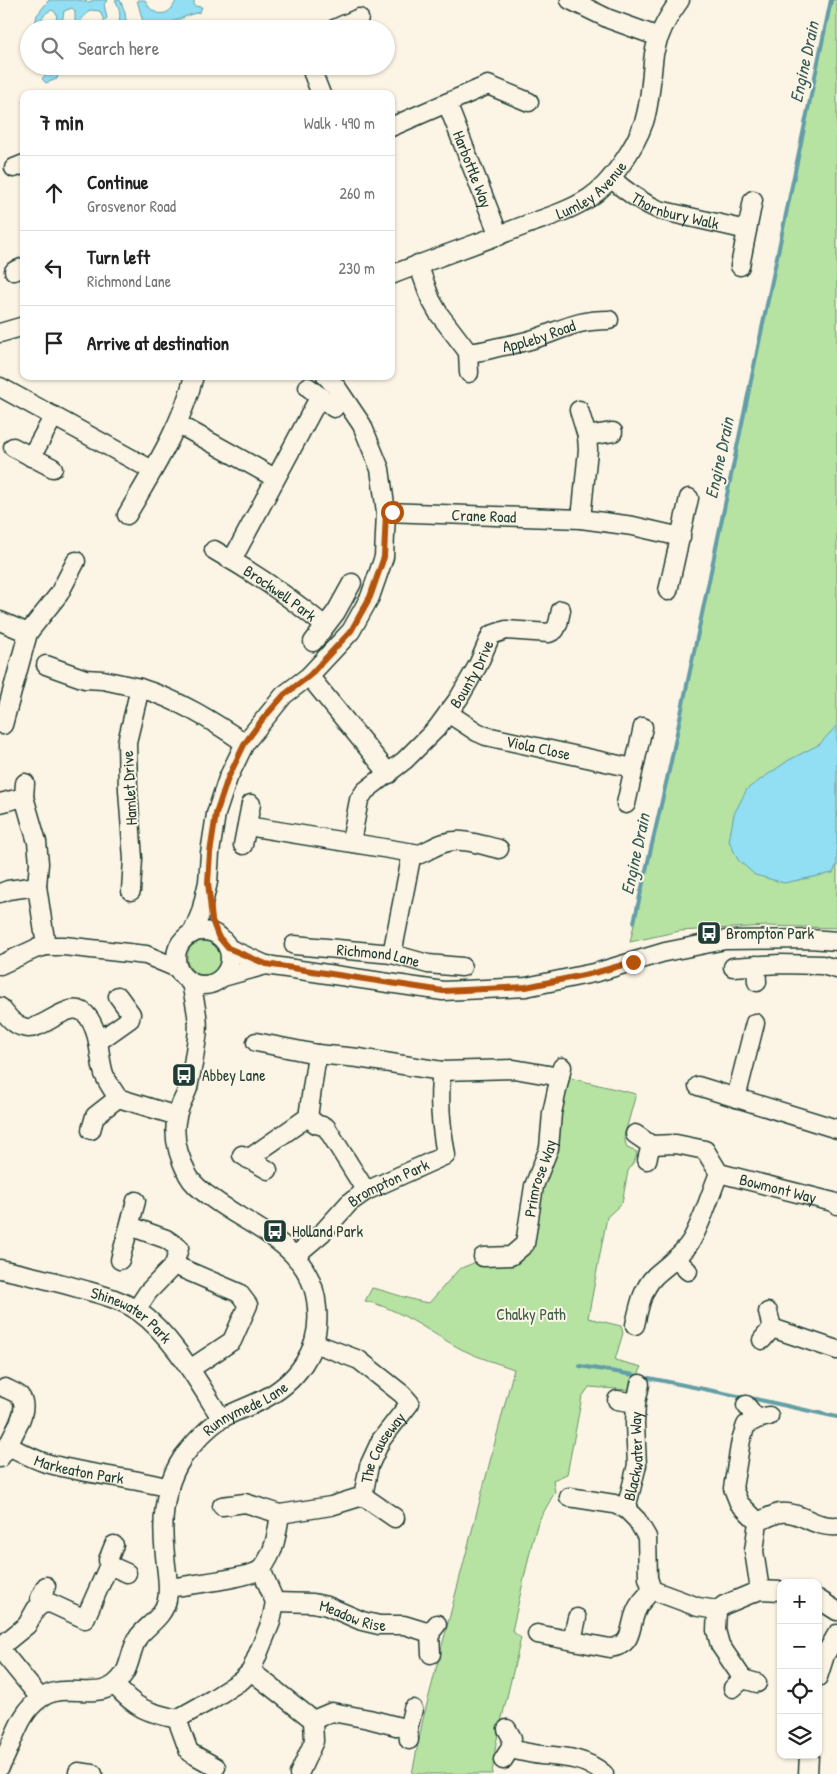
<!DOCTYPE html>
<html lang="en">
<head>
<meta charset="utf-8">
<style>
	body { margin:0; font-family:"Patrick Hand",sans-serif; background:#f2f2f2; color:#222 }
	.controls { position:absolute; right:15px; bottom:15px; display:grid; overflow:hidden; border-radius:10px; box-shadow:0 1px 4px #0004 }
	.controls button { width:45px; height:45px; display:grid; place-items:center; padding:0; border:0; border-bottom:1px solid #e0e0e0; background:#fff; color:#222; font:25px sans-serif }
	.stop { position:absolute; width:15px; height:15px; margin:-11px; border:4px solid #b45309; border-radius:50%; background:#fff }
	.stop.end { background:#b45309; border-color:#fff; box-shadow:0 1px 5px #0008 }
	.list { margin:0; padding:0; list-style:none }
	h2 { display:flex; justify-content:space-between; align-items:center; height:65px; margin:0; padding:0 20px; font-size:21px }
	h2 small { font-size:16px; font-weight:400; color:#767676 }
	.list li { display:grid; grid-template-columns:32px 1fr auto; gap:15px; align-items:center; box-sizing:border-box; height:75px; padding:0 20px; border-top:1px solid #e0e0e0 }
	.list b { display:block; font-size:19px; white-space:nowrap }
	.list p { margin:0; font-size:16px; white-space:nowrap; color:#767676 }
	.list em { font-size:16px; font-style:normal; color:#767676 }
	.icon { flex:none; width:28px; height:28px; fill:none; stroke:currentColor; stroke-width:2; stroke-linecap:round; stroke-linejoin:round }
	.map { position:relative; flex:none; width:837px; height:1774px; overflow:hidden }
	.search { position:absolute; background:#fff; box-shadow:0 1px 4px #0004; left:20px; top:20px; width:375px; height:55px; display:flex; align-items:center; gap:12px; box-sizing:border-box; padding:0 18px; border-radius:28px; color:#767676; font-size:19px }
	.panel { position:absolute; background:#fff; box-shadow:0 1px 4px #0004; left:20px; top:90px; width:375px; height:290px; border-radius:10px }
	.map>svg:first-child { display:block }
	.green { fill:#b6e3a2; stroke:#6a906b }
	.water { fill:#92def2; stroke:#649ea6 }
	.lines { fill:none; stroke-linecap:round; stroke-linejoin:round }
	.stream { stroke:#649ea6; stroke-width:4 }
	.minor-casing { stroke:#1f3d34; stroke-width:21 }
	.minor { stroke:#fcf5e5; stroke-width:18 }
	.route { stroke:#b45309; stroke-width:6 }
	.labels { text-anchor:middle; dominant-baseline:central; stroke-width:4; stroke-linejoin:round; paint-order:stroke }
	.street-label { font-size:16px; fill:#1f3d34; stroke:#fcf5e5 }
	.poi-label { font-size:16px; fill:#1f3d34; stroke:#fcf5e5; text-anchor:start }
	.park-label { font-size:16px; fill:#3d5e4a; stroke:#fcf5e5 }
	.water-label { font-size:18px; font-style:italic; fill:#365d5a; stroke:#fcf5e5 }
</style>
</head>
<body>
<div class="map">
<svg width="837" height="1774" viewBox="0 0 837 1774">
	<rect width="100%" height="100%" fill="#fcf5e5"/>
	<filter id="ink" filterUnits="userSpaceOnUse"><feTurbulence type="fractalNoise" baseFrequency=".02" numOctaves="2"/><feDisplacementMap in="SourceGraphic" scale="10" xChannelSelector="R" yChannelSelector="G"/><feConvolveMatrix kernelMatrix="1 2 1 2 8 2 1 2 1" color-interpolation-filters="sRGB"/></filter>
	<g filter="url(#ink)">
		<!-- green -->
		<path class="green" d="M 831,0 L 837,0 L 837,928 L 767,926 L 680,931 L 630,942 L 670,766 Z
			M187 958a17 17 0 1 1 34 0a17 17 0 1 1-34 0Z
			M 570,1078 L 636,1094 L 624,1137 L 627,1148 L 637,1152 L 636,1158 L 628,1171 L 622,1203 L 607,1217 L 588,1318 L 621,1326 L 623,1333 L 615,1360 L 642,1367 L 630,1390 L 589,1387 L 582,1397 L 567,1474 L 553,1480 L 555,1492 L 538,1522 L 532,1543 L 512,1631 L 521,1638 L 496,1743 L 492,1774 L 412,1774 L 423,1719 L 514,1369 C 497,1363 479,1358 463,1350 C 430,1333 401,1309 365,1301 L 372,1288 C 391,1292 409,1300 429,1303 L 459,1269 L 481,1260 L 527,1245 L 563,1081 Z"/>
		<!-- water -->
		<path class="water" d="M 49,0 L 78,0 L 89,2 L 93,0 L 108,0 L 104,4 L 107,18 L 104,21 L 100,11 L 90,10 L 81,20 L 82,29 L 75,29 L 75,11 L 72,8 L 64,11 L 61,29 L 55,29 L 57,14 L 52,10 C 43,13 41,20 39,29 L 34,29 L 37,15 Z
			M 115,0 L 120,0 L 125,12 L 127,29 L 117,29 C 121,19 121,9 115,0 Z
			M 137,0 L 145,0 C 152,17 170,19 176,0 L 194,0 L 194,6 L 202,7 L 200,12 L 189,15 L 156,29 L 140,29 L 143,22 Z
			M 42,66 L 60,66 L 57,79 L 46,83 L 42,79 L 46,74 Z
			M 837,725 L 837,864 L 833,873 L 784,883 L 755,875 L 738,860 L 729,841 L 734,814 L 747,789 L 789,760 L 820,744 Z"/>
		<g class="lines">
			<!-- stream -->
			<path class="stream" d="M 634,922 L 670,766 L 831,0
				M 580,1366 L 640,1376
				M 649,1378 L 743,1397
				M 751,1398 L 837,1417"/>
			<defs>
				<g id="minor">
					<path d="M 570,0 L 609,19 L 659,37"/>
					<path d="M 334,29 L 359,18"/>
					<path d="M 310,66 L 321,94"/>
					<path id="s1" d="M 447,103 L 499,236"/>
					<path d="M 391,127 L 488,85 L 529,102"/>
					<path d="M 14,168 L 24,164"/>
					<path id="s2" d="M 611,178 C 625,191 641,202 659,210 L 747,230"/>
					<path id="s3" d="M 418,264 L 431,300 L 439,314 L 468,352 C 479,353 489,349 499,347 C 516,344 533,340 548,334 C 572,325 583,320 609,320"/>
					<path d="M 740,266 L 753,200"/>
					<path d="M 14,271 L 24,267"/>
					<path id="s4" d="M 391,275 C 435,258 479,243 523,226 C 545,218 569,211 589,198 C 612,183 635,147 644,122 C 651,100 651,76 654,54 C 658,34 668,16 680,0"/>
					<path d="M 0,333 L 24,326"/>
					<path d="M 468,352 L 469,373"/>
					<path d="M 0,387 L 152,470"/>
					<path d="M 308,387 L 334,408"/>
					<path d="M 579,410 L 587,436 L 588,450 L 581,519"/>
					<path d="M 178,424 L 275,478"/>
					<path d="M 587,436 L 613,432"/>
					<path d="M 13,447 L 53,468"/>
					<path d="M 31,457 L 54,416"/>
					<path id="s5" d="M 386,512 L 581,519 L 633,526 L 681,537"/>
					<path d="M 127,515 C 153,470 181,427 194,376"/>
					<path id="s6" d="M 214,550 C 253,572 291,598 325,626"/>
					<path d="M 232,560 L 320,396"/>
					<path d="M 668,591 L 689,498"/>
					<path d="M 0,621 L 28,633 L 3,725"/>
					<path d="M 28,633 L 59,594 L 76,561"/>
					<path d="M 313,642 L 336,612 L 352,583"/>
					<path d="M 46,665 L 85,679 L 103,680 L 140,688"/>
					<path d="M 309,676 L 389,774"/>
					<path id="s7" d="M 448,713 L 477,732 L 486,736 L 633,768"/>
					<path d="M 24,797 L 37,842 L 39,863 L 37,886 L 46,946"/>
					<path d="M 0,803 L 24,797 L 25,783"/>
					<path d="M 626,804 L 643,727"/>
					<path d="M 247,826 L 420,854 C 428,851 436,845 444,843 C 462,837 481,845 499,849"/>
					<path id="s8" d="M 351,842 L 359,800 L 365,791 L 405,760 L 437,728 L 459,698 L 478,665 L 491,635 L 506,630 L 549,633 L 555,630 L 558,624 L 561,610"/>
					<path d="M 243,845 L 251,804"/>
					<path d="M 131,891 L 133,859 L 128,790 L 127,742 L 140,688 C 179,700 211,720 245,743"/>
					<path d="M 0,893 L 8,890 L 37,886"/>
					<circle cx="203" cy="958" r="27"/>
					<path d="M 192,934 L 201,912 L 208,882 L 210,853 L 216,814 L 228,778 L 245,743 L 284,695 L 309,676 L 351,631 L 370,597 L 384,557 L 386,512 L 380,469 L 362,425 L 337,388 L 326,376"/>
					<path id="s9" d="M 294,945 L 392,954 L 428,964 L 462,967"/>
					<path d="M 228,948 L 266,965 L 443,991 L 526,987 L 598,972 L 665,952 L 725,940 L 810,939 L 837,941"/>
					<path d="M 392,954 L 412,853"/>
					<path d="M 0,965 L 35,949 L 46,946 L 64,946 L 146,955 L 177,968"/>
					<path d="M 756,965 L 757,982"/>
					<path d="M 733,967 L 780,964 L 822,965 L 837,969"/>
					<path d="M 223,977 L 266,965"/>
					<path d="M 0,1007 C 7,1015 12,1024 23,1027 C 43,1035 71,992 89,1018 C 101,1037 98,1055 104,1074 C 107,1082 113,1090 118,1098 L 177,1116"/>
					<path d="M 99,1041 L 130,1019 L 131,1014 L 118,996"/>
					<path d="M 256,1042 L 317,1054 L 358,1058 L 442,1071 L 514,1069 L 560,1077"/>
					<path d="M 698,1086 L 837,1129"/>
					<path d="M 736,1098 L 755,1023"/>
					<path d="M 308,1117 L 316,1124 L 326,1127 L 366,1191"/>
					<path d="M 91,1130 L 95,1116 L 118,1098"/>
					<path d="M 635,1134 L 651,1145 L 647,1160"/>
					<path d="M 242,1155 L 268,1170"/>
					<path d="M 248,1159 L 308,1117 L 317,1054"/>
					<path id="s10" d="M 719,1173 L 833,1202 L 837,1205"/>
					<path d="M 130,1226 L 166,1239 L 179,1248 L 174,1265 L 239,1293 L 248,1305 L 232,1341 L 190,1369"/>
					<path id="s11" d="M 296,1255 L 322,1233 L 349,1203 L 366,1191 L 446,1155 C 441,1126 438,1100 442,1071"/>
					<path id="s12" d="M 483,1257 L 511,1256 L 525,1244 L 534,1186 L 549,1148 L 552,1113 L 562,1067"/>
					<path d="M 676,1259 L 688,1271"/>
					<path d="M 120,1260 L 136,1201"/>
					<path id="s13" d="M 0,1269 C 29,1275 57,1282 85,1290 C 103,1295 122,1300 138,1311 C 173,1336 198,1382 221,1418"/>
					<path d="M 136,1310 L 148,1292 L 174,1265"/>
					<path d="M 635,1325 C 639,1307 642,1289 655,1276 C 668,1264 682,1256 691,1241 C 703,1220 710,1195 719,1173 L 705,1150 L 676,1144 L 651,1145"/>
					<path d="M 772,1328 L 837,1350"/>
					<path d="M 762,1340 L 772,1328 L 768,1312"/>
					<path d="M 5,1388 C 9,1390 17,1393 20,1396 C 31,1409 13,1433 8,1446"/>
					<path d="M 617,1400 L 636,1403"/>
					<path d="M 746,1405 L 757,1419"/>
					<path id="s14" d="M 0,1458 L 8,1446 C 19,1451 31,1458 43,1462 C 84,1475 128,1476 169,1488"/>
					<path d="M 363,1496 L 395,1518"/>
					<path d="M 569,1497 L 614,1504 L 626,1509 L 637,1520 L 647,1537 L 648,1578 L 652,1590"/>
					<path id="s15" d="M 222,1506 L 245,1503 L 280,1514 L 331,1506 L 363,1496 L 369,1466 L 381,1440 L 410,1403 L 402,1394 L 359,1360 L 314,1343"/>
					<path id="s16" d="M 626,1509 L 637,1465 L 635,1424 L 636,1403 L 640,1384"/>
					<path d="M 758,1522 C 765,1519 773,1514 780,1513 C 802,1511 813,1528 837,1526"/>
					<path d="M 109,1565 L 127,1573"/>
					<path d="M 169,1588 C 185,1585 253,1578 262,1568 C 275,1552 277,1533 280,1514"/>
					<path d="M 652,1590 L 698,1607 L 717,1610 L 724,1605 L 760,1590 L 781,1591"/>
					<path d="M 760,1590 L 754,1551 L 758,1522 L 739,1503 L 733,1488 L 741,1440 L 746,1425 L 757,1419 L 769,1416"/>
					<path d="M 818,1599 L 837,1611"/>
					<path id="s17" d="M 275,1602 L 313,1603 L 327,1606 L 362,1621 L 379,1625 L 404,1625 L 430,1633"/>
					<path d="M 42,1604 L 50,1603 L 85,1619 L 109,1565 L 108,1560 L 114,1545"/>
					<path d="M 717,1610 L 716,1630 L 720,1645 L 743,1679"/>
					<path d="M 537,1634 L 610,1648 C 635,1645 628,1627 637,1609 C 640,1602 647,1596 652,1590"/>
					<path d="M 572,1640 L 577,1618"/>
					<path d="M 0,1647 L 27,1625 L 36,1609 L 42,1604 L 40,1598 L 46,1586"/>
					<path d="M 0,1649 L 40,1698"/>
					<path d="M 431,1654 L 430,1633 L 437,1624"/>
					<path d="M 251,1671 L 313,1720 L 332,1712 L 369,1719 L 408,1729"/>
					<path d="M 818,1677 L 825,1655 L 837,1634"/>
					<path d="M 115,1685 C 136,1709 147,1712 177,1719 L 211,1700 L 242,1680 L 251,1671 L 271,1622 L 275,1602 L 261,1569"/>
					<path d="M 733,1688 L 743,1679 L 757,1683"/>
					<path d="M 177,1719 L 189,1752 L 216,1767"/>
					<path d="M 409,1740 L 408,1729 L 413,1709"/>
					<path d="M 510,1749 C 520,1751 531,1754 541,1755 C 564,1757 586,1758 604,1774"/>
					<path d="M 503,1760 L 510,1749 L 512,1738 L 507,1729"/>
					<path id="s18" d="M 0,1767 C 13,1745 18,1713 41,1698 C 69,1679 102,1707 124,1674 C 131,1663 131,1647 139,1636 C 149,1624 163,1617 167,1600 C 170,1586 166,1570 165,1555 C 161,1522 164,1485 183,1457 C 193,1444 209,1426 223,1418 C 235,1411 248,1407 260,1401 C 297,1383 321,1350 317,1308 C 313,1247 255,1230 213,1199 C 204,1193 193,1185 188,1175 C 178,1156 172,1137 177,1116 C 179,1106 185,1097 188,1088 C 192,1071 195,1054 197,1038 C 200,1019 194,1001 191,982"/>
					<path d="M 78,1772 L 93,1774"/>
					<path d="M 299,1774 L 314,1741 L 313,1720"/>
					<path d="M 808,1774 L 809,1755"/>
				</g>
			</defs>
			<!-- minor casing -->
			<use href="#minor" class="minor-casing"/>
			<!-- minor -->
			<use href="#minor" class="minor"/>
		</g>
	</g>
	<g class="lines" filter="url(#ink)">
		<!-- route -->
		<path class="route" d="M 392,512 L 386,512 L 384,557 L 370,597 L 351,631 L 309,676 L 284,695 L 262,720 L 245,743 L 228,778 L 216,814 L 210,853 L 208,882 L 212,920 L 218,936 L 228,948 L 266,964 L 443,991 L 526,987 L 598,972 L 633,962"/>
	</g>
	<!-- icons -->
	<defs>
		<symbol id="bus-square" viewBox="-11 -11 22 22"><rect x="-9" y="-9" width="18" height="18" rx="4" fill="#1f3d34" stroke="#fcf5e5"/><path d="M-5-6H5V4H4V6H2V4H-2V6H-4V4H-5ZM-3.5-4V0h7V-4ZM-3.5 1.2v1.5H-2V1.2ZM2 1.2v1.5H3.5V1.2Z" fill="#fff"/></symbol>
	</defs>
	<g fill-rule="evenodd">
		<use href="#bus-square" x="695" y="919" width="28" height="28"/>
		<use href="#bus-square" x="170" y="1061" width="28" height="28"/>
		<use href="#bus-square" x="261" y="1217" width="28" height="28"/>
	</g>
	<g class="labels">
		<!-- street labels -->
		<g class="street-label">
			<text stroke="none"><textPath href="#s1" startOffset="71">Harbottle Way</textPath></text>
			<text stroke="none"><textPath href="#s4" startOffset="219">Lumley Avenue</textPath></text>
			<text stroke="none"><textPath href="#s2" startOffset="74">Thornbury Walk</textPath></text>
			<text stroke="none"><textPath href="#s3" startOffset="175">Appleby Road</textPath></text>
			<text stroke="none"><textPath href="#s5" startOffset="98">Crane Road</textPath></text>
			<text stroke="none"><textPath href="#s6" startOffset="79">Brockwell Park</textPath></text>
			<text stroke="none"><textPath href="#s8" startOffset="214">Bounty Drive</textPath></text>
			<text stroke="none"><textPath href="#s7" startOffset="98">Viola Close</textPath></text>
			<text transform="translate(129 788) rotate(-93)">Hamlet Drive</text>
			<text stroke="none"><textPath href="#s9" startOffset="85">Richmond Lane</textPath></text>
			<text stroke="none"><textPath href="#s12" startOffset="114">Primrose Way</textPath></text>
			<text stroke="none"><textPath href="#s11" startOffset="119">Brompton Park</textPath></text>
			<text stroke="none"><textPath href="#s10" startOffset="61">Bowmont Way</textPath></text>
			<text stroke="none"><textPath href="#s13" startOffset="141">Shinewater Park</textPath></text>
			<text stroke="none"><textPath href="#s18" startOffset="486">Runnymede Lane</textPath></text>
			<text stroke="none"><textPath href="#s15" startOffset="198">The Causeway</textPath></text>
			<text stroke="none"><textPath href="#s16" startOffset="54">Blackwater Way</textPath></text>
			<text stroke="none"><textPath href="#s14" startOffset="90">Markeaton Park</textPath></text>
			<text stroke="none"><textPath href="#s17" startOffset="80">Meadow Rise</textPath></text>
		</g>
		<!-- poi labels -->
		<g class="poi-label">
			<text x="726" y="933">Brompton Park</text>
			<text x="202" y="1075">Abbey Lane</text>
			<text x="292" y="1231">Holland Park</text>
		</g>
		<!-- park labels -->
		<g class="park-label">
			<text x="531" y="1314">Chalky Path</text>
		</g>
		<!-- water labels -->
		<g class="water-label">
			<text transform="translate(804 62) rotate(-78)">Engine Drain</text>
			<text transform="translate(719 458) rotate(-78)">Engine Drain</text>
			<text transform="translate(635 854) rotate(-78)">Engine Drain</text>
		</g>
	</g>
</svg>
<div class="controls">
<button>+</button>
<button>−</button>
<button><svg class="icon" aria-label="locate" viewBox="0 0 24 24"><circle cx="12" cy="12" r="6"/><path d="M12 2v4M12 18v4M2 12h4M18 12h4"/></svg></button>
<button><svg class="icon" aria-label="layers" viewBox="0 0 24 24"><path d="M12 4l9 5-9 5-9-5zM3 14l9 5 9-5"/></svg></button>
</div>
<div class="stop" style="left:392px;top:512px"></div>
<div class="stop end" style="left:633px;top:962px"></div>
<div class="search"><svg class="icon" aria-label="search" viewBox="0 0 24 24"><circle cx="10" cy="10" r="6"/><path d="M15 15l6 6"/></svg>Search here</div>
<section class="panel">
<h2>7 min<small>Walk · 490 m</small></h2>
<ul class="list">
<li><svg class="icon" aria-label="ahead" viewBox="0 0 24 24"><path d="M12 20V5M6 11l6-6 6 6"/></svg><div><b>Continue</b><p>Grosvenor Road</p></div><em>260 m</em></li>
<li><svg class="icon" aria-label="left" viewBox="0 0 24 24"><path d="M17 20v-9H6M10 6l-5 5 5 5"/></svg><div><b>Turn left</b><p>Richmond Lane</p></div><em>230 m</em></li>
<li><svg class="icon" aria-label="arrive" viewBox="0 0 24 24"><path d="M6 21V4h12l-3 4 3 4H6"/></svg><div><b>Arrive at destination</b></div></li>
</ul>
</section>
</div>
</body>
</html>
